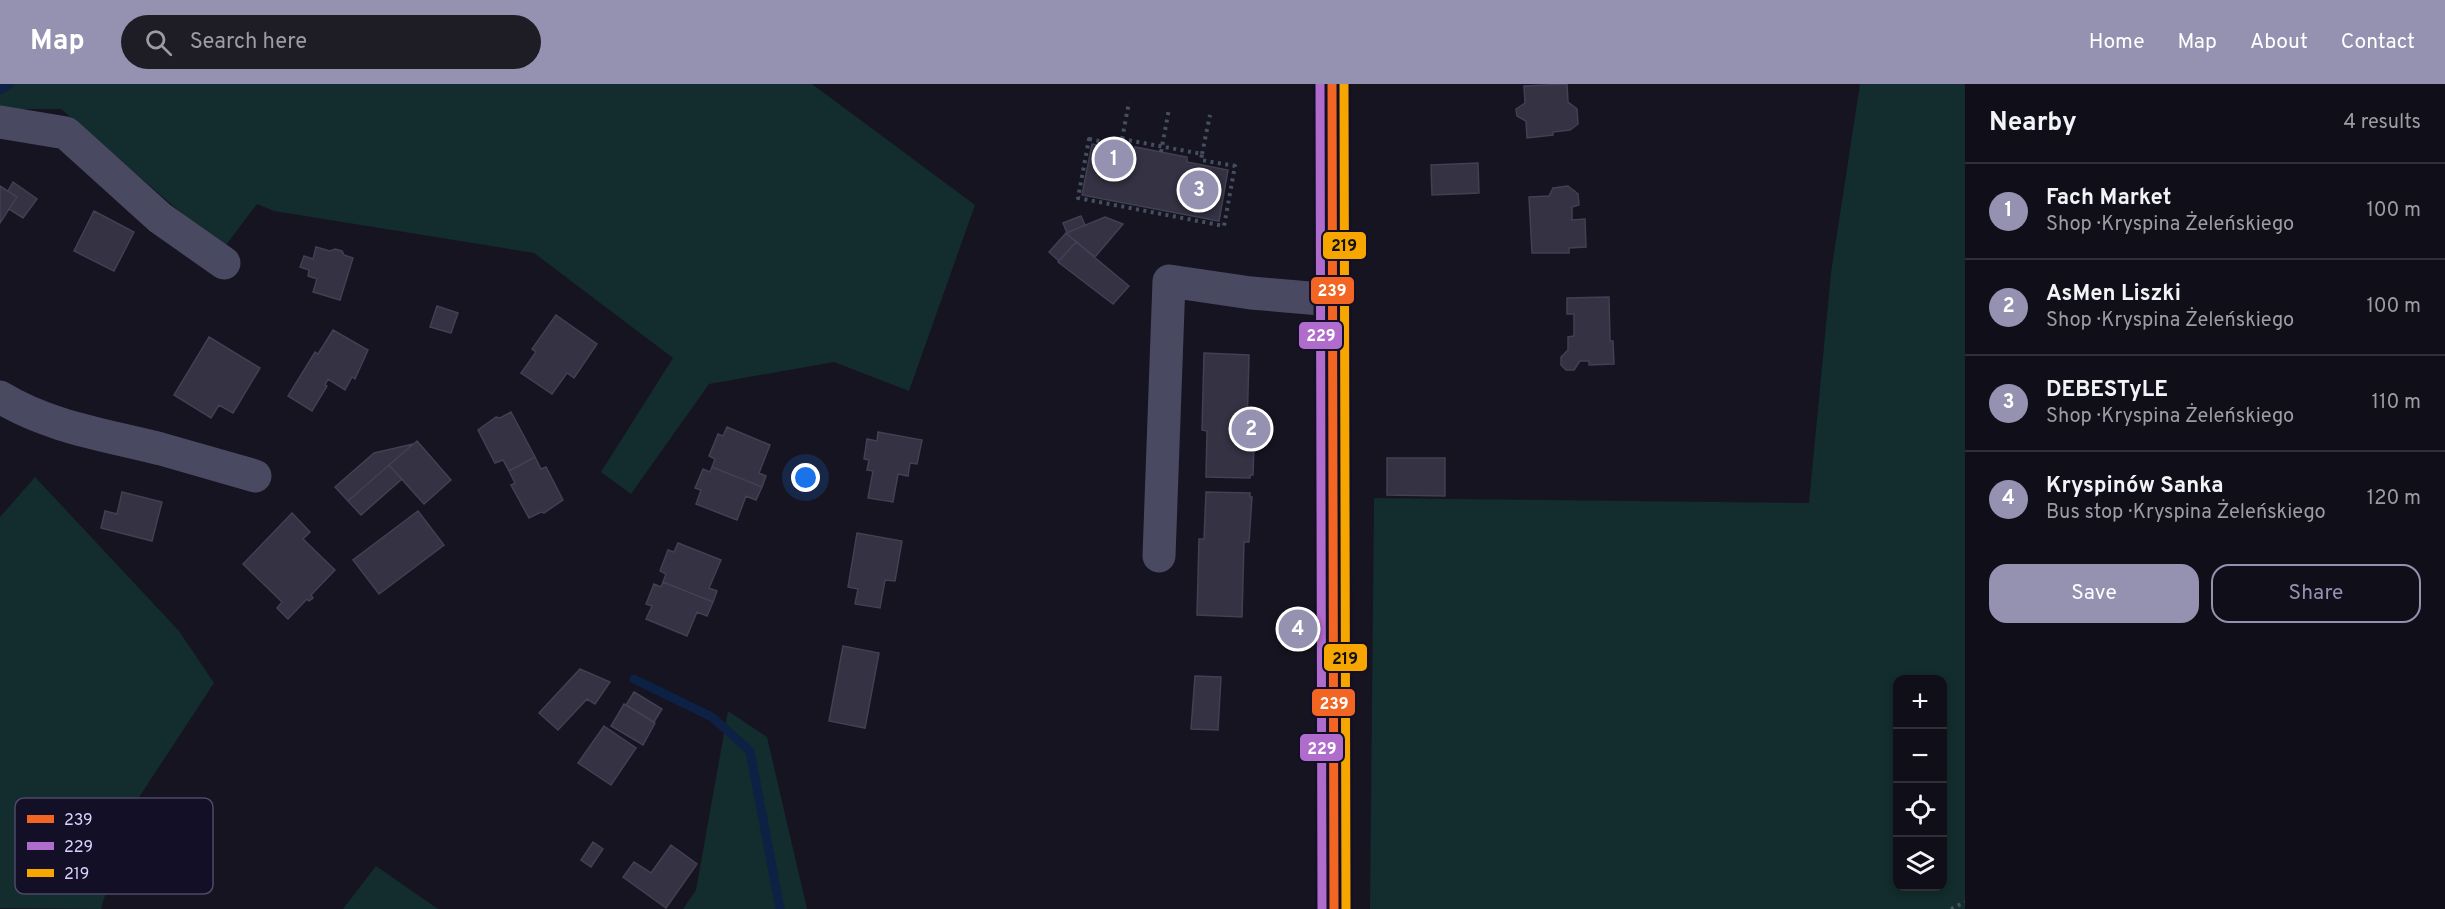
<!DOCTYPE html>
<html lang="en">
<head>
<meta charset="utf-8">
<style>
	body { margin:0; font-family:Overpass,sans-serif; background:#1e1d26; color:#f1f3f6 }
	.controls { position:absolute; right:18px; bottom:18px; display:grid; overflow:hidden; border-radius:12px; box-shadow:0 3px 9px #0003 }
	.controls button { width:54px; height:54px; display:grid; place-items:center; padding:0; border:0; border-bottom:2px solid #302f38; background:#100f19; color:#f1f3f6; font:30px sans-serif }
	.you { position:absolute; left:806px; top:394px; width:21px; height:21px; margin:-15px; border:4px solid #fff; border-radius:50%; background:#1a73e8; box-shadow:0 0 0 9px #1a73e833 }
	.badge { display:grid; place-items:center; width:39px; height:39px; border-radius:50%; background:#9591b1; color:#fff; font-size:20px; font-weight:700 }
	.pin { position:absolute; translate:-50% -50%; border:3px solid #fff; box-shadow:0 2px 6px #0006 }
	.list { margin:0; padding:0; list-style:none }
	h2 { display:flex; justify-content:space-between; align-items:center; height:78px; margin:0; padding:0 24px; font-size:26px }
	h2 small { font-size:20px; font-weight:400; color:#9c9ca2 }
	.list li { display:grid; grid-template-columns:39px 1fr auto; gap:18px; align-items:center; box-sizing:border-box; height:96px; padding:0 24px; border-top:2px solid #302f38 }
	.list b { display:block; font-size:22px; white-space:nowrap }
	.list p { margin:0; font-size:20px; white-space:nowrap; color:#9c9ca2 }
	.list em { font-size:20px; font-style:normal; color:#9c9ca2 }
	.actions { display:flex; gap:12px; padding:18px 24px }
	.actions a { flex:1; padding:14px 0; border:2px solid #9591b1; border-radius:18px; text-align:center; font-size:21px; color:#9591b1 }
	.actions .main { background:#9591b1; color:#fff }
	.icon { flex:none; width:33px; height:33px; fill:none; stroke:currentColor; stroke-width:2; stroke-linecap:round; stroke-linejoin:round }
	.map { position:relative; flex:none; width:1965px; height:825px; overflow:hidden }
	header { display:flex; align-items:center; gap:36px; box-sizing:border-box; height:84px; padding:0 30px; background:#9591b1; color:#fff }
	header strong { font-size:28px }
	nav { display:flex; gap:33px; margin-inline-start:auto; font-size:21px }
	.search { width:420px; height:54px; background:#1e1d26; display:flex; align-items:center; gap:15px; box-sizing:border-box; padding:0 21px; border-radius:33px; color:#9c9ca2; font-size:22px }
	main { display:flex }
	aside { flex:1; background:#100f19 }
	.map>svg:first-child { display:block }
	.green { fill:#132c2d; fill-rule:evenodd }
	.lines { fill:none; stroke-linecap:round; stroke-linejoin:round }
	.stream { stroke:#0d2144; stroke-width:9 }
	.building { fill:#343243; stroke:#433f54; stroke-width:1.5 }
	.path { stroke:#44505f; stroke-width:4; stroke-dasharray:3 4.5; stroke-linecap:butt }
	.minor { stroke:#4a4962; stroke-width:33 }
	.major { stroke:#5e5373; stroke-width:33 }
	.bus-1-casing { stroke:#130f26; stroke-width:14 }
	.bus-2-casing { stroke:#130f26; stroke-width:14 }
	.bus-3-casing { stroke:#130f26; stroke-width:14 }
	.bus-1 { stroke:#f26522; stroke-width:9 }
	.bus-2 { stroke:#b06ccc; stroke-width:9 }
	.bus-3 { stroke:#f7a600; stroke-width:9 }
	.key { fill:#130f26; stroke:#4e4a67; stroke-width:1.5 }
	.key-label { font-size:16px; fill:#d9d4ff }
	.line-badge { stroke:#130f26; stroke-width:2 }
	.badge-label { font-size:16px; text-anchor:middle; font-weight:bold; fill:#fff }
	.pale-badge-label { font-size:16px; text-anchor:middle; font-weight:bold; fill:#111 }
</style>
</head>
<body>
<header>
<strong>Map</strong>
<div class="search"><svg class="icon" aria-label="search" viewBox="0 0 24 24"><circle cx="10" cy="10" r="6"/><path d="M15 15l6 6"/></svg>Search here</div>
<nav><a>Home</a><a>Map</a><a>About</a><a>Contact</a></nav>
</header>
<main>
<div class="map">
<svg width="1965" height="825" viewBox="0 0 1965 825">
	<rect width="100%" height="100%" fill="#161421"/>
	<!-- green -->
	<path class="green" d="M 0,0 L 812,0 L 975,121 L 909,307 L 834,278 L 709,300 L 631,410 L 601,388 L 673,274 L 534,169 L 274,127 L 257,120 L 223,165 L 61,25 L 0,25 Z
		M 1860,0 L 1965,0 L 1965,825 L 1370,825 L 1374,414 L 1809,419 L 1831,189 ZM 1898,596 L 1942,596 L 1942,802 L 1898,802 Z
		M 35,393 L 179,547 L 214,599 L 130,727 L 101,825 L 0,824 L 0,433 Z
		M 728,627 L 767,653 L 807,825 L 683,825 L 696,806 Z
		M 376,782 L 438,825 L 343,825 Z"/>
	<g class="lines">
		<!-- stream -->
		<path class="stream" d="M 0,6 L 9,0
			M 634,595 L 712,633 L 750,667 L 780,825"/>
	</g>
	<!-- building -->
	<path class="building" d="M 1567,0 L 1568,18 L 1577,25 L 1578,40 L 1570,46 L 1553,48 L 1553,51 L 1527,54 L 1526,37 L 1517,32 L 1516,25 L 1525,19 L 1524,2 Z
		M 1092,60 L 1134,68 L 1135,63 L 1187,73 L 1187,78 L 1228,86 L 1219,137 L 1082,111 Z
		M 1478,79 L 1479,109 L 1432,111 L 1431,81 Z
		M 13,98 L 37,115 L 23,134 L 9,125 L 17,113 L 8,107 Z
		M 0,102 L 17,113 L 0,139 Z
		M 1568,102 L 1578,110 L 1579,121 L 1572,123 L 1572,136 L 1585,135 L 1586,163 L 1569,164 L 1569,169 L 1532,169 L 1529,113 L 1549,112 L 1553,104 Z
		M 94,127 L 134,148 L 114,187 L 74,167 Z
		M 1081,132 L 1085,141 L 1067,149 L 1063,139 Z
		M 1105,133 L 1123,140 L 1095,173 L 1066,149 Z
		M 1066,149 L 1076,158 L 1059,177 L 1049,168 Z
		M 1076,158 L 1129,202 L 1113,220 L 1058,178 Z
		M 316,163 L 330,167 L 335,165 L 342,167 L 344,171 L 353,174 L 340,216 L 313,208 L 317,195 L 308,192 L 309,186 L 300,183 L 304,172 L 313,175 Z
		M 1609,213 L 1610,257 L 1613,257 L 1614,280 L 1589,281 L 1589,277 L 1580,277 L 1574,286 L 1566,286 L 1561,281 L 1561,273 L 1568,266 L 1568,253 L 1574,252 L 1574,230 L 1567,230 L 1567,214 Z
		M 437,222 L 458,229 L 451,249 L 430,243 Z
		M 556,231 L 597,260 L 574,294 L 567,289 L 552,310 L 521,289 L 536,268 L 532,265 Z
		M 333,246 L 368,266 L 355,295 L 352,293 L 345,306 L 328,295 L 325,301 L 327,302 L 312,327 L 288,312 L 315,268 L 318,270 Z
		M 209,253 L 260,284 L 233,329 L 219,321 L 211,334 L 174,311 Z
		M 1204,269 L 1249,271 L 1247,346 L 1252,345 L 1251,361 L 1254,361 L 1253,391 L 1250,391 L 1250,394 L 1206,393 L 1207,347 L 1202,346 Z
		M 511,328 L 535,373 L 509,387 L 503,376 L 495,379 L 478,346 L 496,333 L 500,334 Z
		M 727,343 L 770,361 L 759,389 L 766,392 L 762,403 L 712,383 L 715,375 L 709,372 L 718,350 L 723,352 Z
		M 878,348 L 922,356 L 917,380 L 910,379 L 908,392 L 898,390 L 893,418 L 868,414 L 873,387 L 867,386 L 869,376 L 864,375 L 867,355 L 877,357 Z
		M 417,357 L 451,396 L 424,420 L 389,381 Z
		M 413,360 L 348,417 L 335,403 L 374,369 Z
		M 535,373 L 541,385 L 546,383 L 563,416 L 544,429 L 541,428 L 529,434 L 511,401 L 515,399 L 509,387 Z
		M 1387,374 L 1445,374 L 1445,412 L 1387,411 Z
		M 389,381 L 402,395 L 361,431 L 348,417 Z
		M 712,383 L 762,403 L 756,416 L 746,412 L 737,436 L 696,420 L 701,406 L 695,404 L 703,385 L 710,388 Z
		M 122,408 L 162,418 L 152,457 L 101,444 L 105,427 L 117,430 Z
		M 1206,408 L 1250,409 L 1250,413 L 1252,413 L 1249,458 L 1244,458 L 1242,533 L 1197,531 L 1199,455 L 1204,455 Z
		M 418,427 L 444,461 L 379,510 L 353,476 Z
		M 292,429 L 310,448 L 303,455 L 335,486 L 311,511 L 313,514 L 309,517 L 307,515 L 288,535 L 277,524 L 282,518 L 243,480 Z
		M 857,449 L 902,457 L 895,497 L 885,496 L 880,524 L 855,520 L 858,505 L 848,503 Z
		M 678,459 L 721,476 L 709,504 L 717,507 L 713,518 L 663,498 L 666,490 L 660,487 L 668,466 L 674,468 Z
		M 663,498 L 713,518 L 707,532 L 697,528 L 687,552 L 646,535 L 652,522 L 646,520 L 654,500 L 661,503 Z
		M 843,562 L 879,569 L 865,644 L 829,637 Z
		M 580,585 L 610,598 L 595,620 L 587,615 L 558,646 L 539,629 Z
		M 1195,592 L 1221,593 L 1218,646 L 1191,645 Z
		M 634,608 L 662,625 L 654,638 L 626,621 Z
		M 624,620 L 655,639 L 643,661 L 611,642 Z
		M 604,642 L 636,664 L 611,701 L 578,679 Z
		M 593,758 L 603,765 L 591,783 L 581,776 Z
		M 671,761 L 697,780 L 666,824 L 623,793 L 634,778 L 651,789 Z"/>
	<g class="lines">
		<!-- path -->
		<path class="path" d="M 1089,55 L 1120,61 L 1122,55 L 1202,70 L 1201,76 L 1235,82 L 1224,142 L 1078,114 Z
			M 1122,55 L 1129,18
			M 1161,68 L 1169,25
			M 1202,70 L 1210,31
			M 1951,825 L 1965,818"/>
		<!-- minor -->
		<path class="minor" d="M 0,38 L 66,49 L 160,134 L 224,179
			M 0,313 C 49,343 106,351 161,365 C 193,374 224,383 255,392
			M 1159,472 L 1169,197 L 1251,209 L 1333,216"/>
		<!-- major -->
		<path class="major" d="M 1332,0 L 1334,825"/>
		<defs>
			<path id="bus-1" d="M 1332,0 L 1334,825"/>
			<path id="bus-2" d="M 1320,0 L 1322,825"/>
			<path id="bus-3" d="M 1344,0 L 1346,825"/>
		</defs>
		<!-- bus-1 casing -->
		<use href="#bus-1" class="bus-1-casing"/>
		<!-- bus-2 casing -->
		<use href="#bus-2" class="bus-2-casing"/>
		<!-- bus-3 casing -->
		<use href="#bus-3" class="bus-3-casing"/>
		<!-- bus-1 -->
		<use href="#bus-1" class="bus-1"/>
		<!-- bus-2 -->
		<use href="#bus-2" class="bus-2"/>
		<!-- bus-3 -->
		<use href="#bus-3" class="bus-3"/>
	</g>
	<!-- legend -->
	<rect x="15" y="714" width="198" height="96" rx="9" class="key"/>
	<rect x="27" y="731" width="27" height="8" fill="#f26522"/>
	<rect x="27" y="758" width="27" height="8" fill="#b06ccc"/>
	<rect x="27" y="785" width="27" height="8" fill="#f7a600"/>
	<g class="key-label">
		<text x="64" y="741">239</text>
		<text x="64" y="768">229</text>
		<text x="64" y="795">219</text>
	</g>
	<g class="line-badge">
		<rect x="1322" y="147" width="45" height="29" rx="6" fill="#f7a600"/>
		<rect x="1310" y="192" width="45" height="29" rx="6" fill="#f26522"/>
		<rect x="1298" y="237" width="45" height="29" rx="6" fill="#b06ccc"/>
		<rect x="1323" y="559" width="45" height="29" rx="6" fill="#f7a600"/>
		<rect x="1311" y="604" width="45" height="29" rx="6" fill="#f26522"/>
		<rect x="1299" y="649" width="45" height="29" rx="6" fill="#b06ccc"/>
	</g>
	<g class="badge-label">
		<text x="1332" y="212">239</text>
		<text x="1321" y="257">229</text>
		<text x="1334" y="625">239</text>
		<text x="1322" y="670">229</text>
	</g>
	<g class="pale-badge-label">
		<text x="1344" y="167">219</text>
		<text x="1345" y="580">219</text>
	</g>
</svg>
<div class="controls">
<button>+</button>
<button>−</button>
<button><svg class="icon" aria-label="locate" viewBox="0 0 24 24"><circle cx="12" cy="12" r="6"/><path d="M12 2v4M12 18v4M2 12h4M18 12h4"/></svg></button>
<button><svg class="icon" aria-label="layers" viewBox="0 0 24 24"><path d="M12 4l9 5-9 5-9-5zM3 14l9 5 9-5"/></svg></button>
</div>
<div class="you"></div>
<div class="pin badge" style="left:1114px;top:75px">1</div>
<div class="pin badge" style="left:1251px;top:345px">2</div>
<div class="pin badge" style="left:1199px;top:106px">3</div>
<div class="pin badge" style="left:1298px;top:545px">4</div>
</div>
<aside>
<h2>Nearby<small>4 results</small></h2>
<ul class="list">
<li><span class="badge">1</span><div><b>Fach Market</b><p>Shop · Kryspina Żeleńskiego</p></div><em>100 m</em></li>
<li><span class="badge">2</span><div><b>AsMen Liszki</b><p>Shop · Kryspina Żeleńskiego</p></div><em>100 m</em></li>
<li><span class="badge">3</span><div><b>DEBESTyLE</b><p>Shop · Kryspina Żeleńskiego</p></div><em>110 m</em></li>
<li><span class="badge">4</span><div><b>Kryspinów Sanka</b><p>Bus stop · Kryspina Żeleńskiego</p></div><em>120 m</em></li>
</ul>
<div class="actions"><a class="main">Save</a><a>Share</a></div>
</aside>
</main>
</body>
</html>
